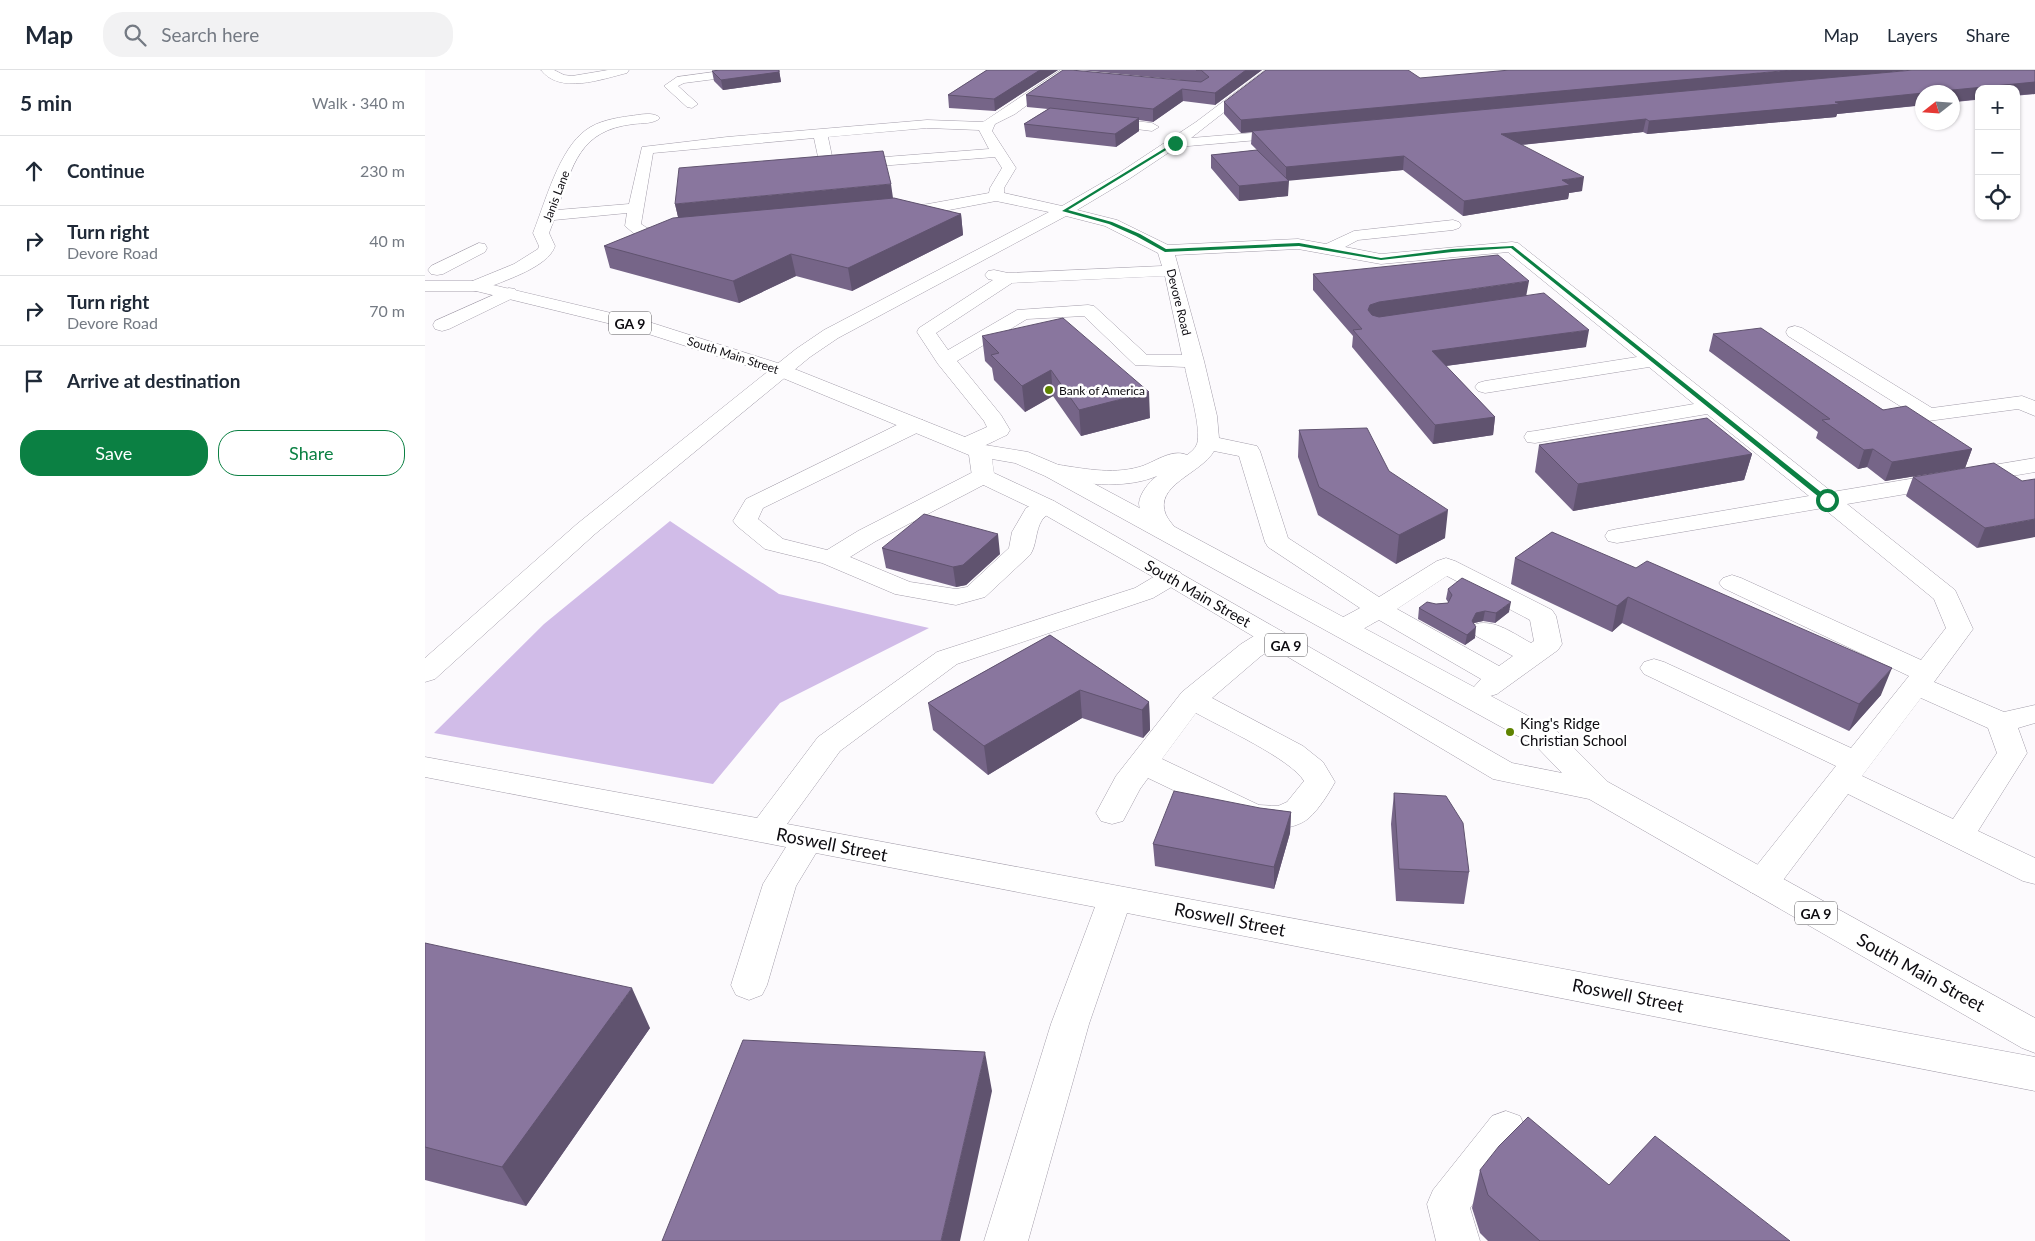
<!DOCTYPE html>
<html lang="en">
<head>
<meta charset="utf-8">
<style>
	body { margin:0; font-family:Lato,sans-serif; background:#f2f2f3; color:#1f2937 }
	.controls { position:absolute; right:15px; top:15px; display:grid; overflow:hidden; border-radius:10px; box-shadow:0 1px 4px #0004 }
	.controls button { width:45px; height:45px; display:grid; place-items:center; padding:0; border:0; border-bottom:1px solid #e0e1e3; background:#fff; color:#1f2937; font:25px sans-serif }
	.compass { position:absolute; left:1490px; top:15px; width:45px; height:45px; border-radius:50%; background:#fff; box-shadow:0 1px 4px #0004; rotate:253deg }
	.stop { position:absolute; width:15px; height:15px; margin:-11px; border:4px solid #0b8043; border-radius:50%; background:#fff }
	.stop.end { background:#0b8043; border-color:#fff; box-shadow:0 1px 5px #0008 }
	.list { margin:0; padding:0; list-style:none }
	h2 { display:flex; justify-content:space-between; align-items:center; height:65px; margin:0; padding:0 20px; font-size:21px }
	h2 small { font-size:16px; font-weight:400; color:#747a83 }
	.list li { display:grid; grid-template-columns:32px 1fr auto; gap:15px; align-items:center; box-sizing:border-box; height:70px; padding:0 20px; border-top:1px solid #e0e1e3 }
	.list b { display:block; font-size:19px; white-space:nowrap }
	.list p { margin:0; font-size:16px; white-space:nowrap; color:#747a83 }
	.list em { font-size:16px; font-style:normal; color:#747a83 }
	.actions { display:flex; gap:10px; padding:15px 20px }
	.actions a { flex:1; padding:11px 0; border:1px solid #0b8043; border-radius:20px; text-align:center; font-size:18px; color:#0b8043 }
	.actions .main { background:#0b8043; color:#fff }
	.icon { flex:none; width:28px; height:28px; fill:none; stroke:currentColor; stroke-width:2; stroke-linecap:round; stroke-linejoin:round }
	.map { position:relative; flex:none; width:1610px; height:1171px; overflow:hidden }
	header { display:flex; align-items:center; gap:30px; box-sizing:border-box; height:70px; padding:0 25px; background:#fff; border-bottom:1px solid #e0e1e3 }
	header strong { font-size:24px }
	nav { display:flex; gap:28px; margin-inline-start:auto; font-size:18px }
	.search { width:350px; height:45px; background:#f2f2f3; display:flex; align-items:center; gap:12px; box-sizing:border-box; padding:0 18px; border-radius:20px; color:#747a83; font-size:19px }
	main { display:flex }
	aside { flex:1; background:#fff }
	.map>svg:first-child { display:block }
	.forest { fill:#d1bce8 }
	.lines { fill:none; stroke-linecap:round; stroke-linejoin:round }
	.minor-casing { stroke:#a39daa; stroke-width:1 }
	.highway-casing { stroke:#a39daa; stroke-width:1 }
	.minor { fill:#fff; fill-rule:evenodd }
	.highway { fill:#fff; fill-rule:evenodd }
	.wall { fill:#766588 }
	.shaded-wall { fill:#60536f }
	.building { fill:#89769e; stroke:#60536f }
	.route { fill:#0b8043 }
	.poi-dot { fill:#5f8301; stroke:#fff; stroke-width:2 }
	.labels { text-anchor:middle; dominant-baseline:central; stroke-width:5; stroke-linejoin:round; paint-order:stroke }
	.far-street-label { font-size:12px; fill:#0e0c11; stroke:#fff }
	.far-poi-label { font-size:12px; fill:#0e0c11; stroke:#fff; text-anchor:start }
	.shield { fill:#fff; stroke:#565558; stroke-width:1 }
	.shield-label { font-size:14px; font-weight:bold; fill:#0e0c11 }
	.street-label { font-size:15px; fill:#0e0c11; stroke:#fff }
	.poi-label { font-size:15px; fill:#0e0c11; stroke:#fff; text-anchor:start }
	.near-street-label { font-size:18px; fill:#0e0c11; stroke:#fff }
</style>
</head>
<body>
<header>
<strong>Map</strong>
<div class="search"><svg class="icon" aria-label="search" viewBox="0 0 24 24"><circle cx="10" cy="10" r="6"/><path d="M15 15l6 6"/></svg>Search here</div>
<nav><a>Map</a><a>Layers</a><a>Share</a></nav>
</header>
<main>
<aside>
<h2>5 min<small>Walk · 340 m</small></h2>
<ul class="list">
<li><svg class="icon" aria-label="ahead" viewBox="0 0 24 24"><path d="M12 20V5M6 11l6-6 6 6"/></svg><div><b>Continue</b></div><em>230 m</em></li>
<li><svg class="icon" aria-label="right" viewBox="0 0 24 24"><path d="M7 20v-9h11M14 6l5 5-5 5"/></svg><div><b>Turn right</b><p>Devore Road</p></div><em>40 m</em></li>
<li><svg class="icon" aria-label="right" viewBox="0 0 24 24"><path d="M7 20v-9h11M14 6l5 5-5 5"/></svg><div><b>Turn right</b><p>Devore Road</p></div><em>70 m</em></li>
<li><svg class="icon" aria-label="arrive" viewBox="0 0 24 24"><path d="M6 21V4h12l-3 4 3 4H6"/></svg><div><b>Arrive at destination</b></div></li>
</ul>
<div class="actions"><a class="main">Save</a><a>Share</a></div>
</aside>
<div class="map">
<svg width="1610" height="1171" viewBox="0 0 1610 1171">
	<rect width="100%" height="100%" fill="#fcfafd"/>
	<!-- forest -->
	<path class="forest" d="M 245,451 L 354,524 L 504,558 L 355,633 L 288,714 L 9,663 L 119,554 Z"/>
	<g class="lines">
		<defs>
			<path id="minor" d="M 116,0 L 129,0 L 139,5 L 147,6 L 183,0 L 204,0 L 202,3 C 177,9 135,25 116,0 Z
				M 303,0 L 335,0 L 329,4 L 259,13 L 253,16 L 273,34 L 267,38 L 262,37 L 239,16 L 252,7 Z
				M 636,0 L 650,0 L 590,44 L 570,54 L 567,61 L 591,98 L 579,118 L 579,123 L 637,136 L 694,103 L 771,52 L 840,0 L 853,0 L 766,68 L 863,60 L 870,64 L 868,67 L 752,77 L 704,109 L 652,140 L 692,150 L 743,175 L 873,169 L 901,174 L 929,161 L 1028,150 L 1034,152 L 1036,155 L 1034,158 L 1028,160 L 933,170 L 920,177 L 956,184 L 1087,172 L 1093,173 L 1407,422 L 1610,388 L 1610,402 L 1422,434 L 1530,520 L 1548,559 L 1509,612 L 1579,642 L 1610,635 L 1610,653 L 1593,658 L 1602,683 L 1553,761 L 1610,788 L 1610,814 L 1598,811 L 1423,724 L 1349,822 L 1337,826 L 1325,822 L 1320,813 L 1325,804 L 1411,696 L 1219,604 L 1215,598 L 1219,592 L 1229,589 L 1239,592 L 1426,678 L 1484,606 L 1298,518 L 1294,513 L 1298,508 L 1307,505 L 1316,508 L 1496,590 L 1521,558 L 1509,529 L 1398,438 L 1192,473 L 1183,471 L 1180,466 L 1183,461 L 1192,459 L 1384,426 L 1282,344 L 1110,373 L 1102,372 L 1099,367 L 1102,362 L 1110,361 L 1269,334 L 1224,297 L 1060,323 L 1053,321 L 1050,317 L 1053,313 L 1060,311 L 1212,287 L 1083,182 L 956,194 L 873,179 L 750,185 L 779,291 L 792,346 L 794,368 L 832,376 L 835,381 L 863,468 L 954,527 L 1012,491 L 1021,488 L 1030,491 L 1127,540 L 1131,546 L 1137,574 L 1133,580 L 1072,624 L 1062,627 L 1052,624 L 1048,618 L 1056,609 L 954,550 C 939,558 926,568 909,564 L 905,558 L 909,552 L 935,538 L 843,477 L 840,472 L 814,386 L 789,381 C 776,404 728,415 741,445 C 744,451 749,456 753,461 L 750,466 C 744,467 739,469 734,466 C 725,462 714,443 714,433 C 715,423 724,412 732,406 C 700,420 653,414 620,406 L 617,401 L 620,396 L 628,394 C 656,398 686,405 714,397 C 729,393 746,378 762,385 C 766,382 770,379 772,374 C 777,359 763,314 760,297 L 710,295 L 659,246 L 602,249 L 532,291 L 576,345 L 585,360 L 582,365 C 567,371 550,384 533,380 L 530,375 L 533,370 L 562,357 L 559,351 L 513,294 L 492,262 L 494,258 L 568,210 L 563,209 L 560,205 L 563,201 L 569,200 L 583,203 L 737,196 L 733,183 L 680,156 L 641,146 L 413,268 L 385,287 L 170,464 L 10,609 L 0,612 L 0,588 L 152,454 L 371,279 L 399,260 L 624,142 L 571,131 L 503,144 L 472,147 L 466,145 L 464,142 L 466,139 L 503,134 L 564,123 L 565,118 L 577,98 L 570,87 L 402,100 L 397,99 L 395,96 L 389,68 L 228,83 L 216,154 L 222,158 L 258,159 L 260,162 L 258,165 L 218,168 L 212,166 L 200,156 L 202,143 L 129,150 L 124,163 L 130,176 C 123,198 77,211 57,220 L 51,221 L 45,220 L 42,216 L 45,212 L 89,194 L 113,179 L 114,176 L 108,163 C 120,133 134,79 161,60 C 173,51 190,48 205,46 C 214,45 229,41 235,48 C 229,54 217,53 209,54 C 154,60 148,95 132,140 L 204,134 L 217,77 L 302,67 L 502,50 L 558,52 ZM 502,58 L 554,60 L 564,79 L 408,91 L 403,67 ZM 740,206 L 757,285 L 722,285 L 669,236 L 663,235 L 592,240 L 523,280 L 511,263 L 587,213 ZM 1022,506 L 1105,550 L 1109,571 L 1106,573 C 1089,564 1070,549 1051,554 L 1047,560 L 1051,566 L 1088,586 L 1074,596 L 972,539 ZM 1496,628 L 1563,658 L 1572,683 L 1528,749 L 1437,706 Z
				M 676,47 L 727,53 L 734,57 L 727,61 L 671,54 L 669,51 Z
				M 54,173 L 60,174 L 62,178 L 60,182 L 18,204 L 12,205 L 6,204 L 3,200 L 6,196 Z
				M 84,218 L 90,219 L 93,223 L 90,227 L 24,259 L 17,261 L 10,259 L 8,255 L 10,251 Z
				M 1370,256 L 1377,258 L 1507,338 L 1597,326 L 1610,331 L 1610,346 L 1593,339 L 1503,351 L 1496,349 L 1363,266 L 1361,262 L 1363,258 Z
				M 490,349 L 498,350 L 501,355 L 498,360 L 338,438 L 333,449 L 358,469 L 402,480 L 433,461 L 550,401 L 558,399 L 566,401 L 569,406 L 566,411 L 451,471 L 425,487 L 485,512 L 531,519 L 542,517 L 584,478 L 587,462 L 601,438 L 621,429 L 629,431 L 633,436 C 629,442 621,444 617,450 C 610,461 612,475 605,485 L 560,527 L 531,535 L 470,524 L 397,493 L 340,479 L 312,456 L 308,451 L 321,429 L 482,350 Z
				M 746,499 L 755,502 L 759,507 L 755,512 L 728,528 L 532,594 L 415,681 L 362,754 L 1610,987 L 1610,1021 L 702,843 L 664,954 L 603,1171 L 559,1171 L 626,954 L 670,837 L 391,783 L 371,816 L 342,915 L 337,925 L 324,930 L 311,925 L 306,915 L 338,814 L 361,777 L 0,707 L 0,687 L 332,748 L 393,667 L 512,582 L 710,518 L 737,502 Z
				M 847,559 L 857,561 L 861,567 L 857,573 L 836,586 L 787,628 L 878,676 L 898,692 L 910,712 C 904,723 894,739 884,748 C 867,762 838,760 819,754 L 723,708 L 715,719 L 698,751 L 687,754 L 676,751 L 671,743 L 691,706 L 757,622 L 816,574 L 837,561 ZM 771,643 C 796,657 866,689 879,711 L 862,732 L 853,736 L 834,735 L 737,689 Z
				M 1081,1041 L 1095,1046 L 1101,1059 L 1095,1072 L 1045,1138 L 1055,1171 L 1011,1171 L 1002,1134 L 1008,1120 L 1067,1046 Z"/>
			<path id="highway" d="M 0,211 L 51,211 L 224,252 L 362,296 L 560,375 L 603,382 L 636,396 L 1133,662 L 1183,712 L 1610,948 L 1610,983 L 1597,978 L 1164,729 L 1068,709 L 737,512 L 613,441 L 550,411 L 547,406 L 544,385 L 348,304 L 211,260 L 51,221 L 0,221 ZM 567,389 L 590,393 L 620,406 L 1111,676 L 1137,703 L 1087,693 L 629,431 L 569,403 Z"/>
		</defs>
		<!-- minor casing -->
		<use href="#minor" class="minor-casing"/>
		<!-- highway casing -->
		<use href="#highway" class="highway-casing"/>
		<!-- minor -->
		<use href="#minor" class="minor"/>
		<!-- highway -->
		<use href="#highway" class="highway"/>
	</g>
	<!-- wall -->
	<path class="wall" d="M 354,0 L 356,12 L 298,20 L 289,11 L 287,1 Z
		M 562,0 L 633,0 L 570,41 L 524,38 L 523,25 Z
		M 655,0 L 837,0 L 790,35 L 758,31 L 728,52 L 714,50 L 714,61 L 691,77 L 601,67 L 599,54 L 623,39 L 602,37 L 601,25 L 756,10 Z
		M 1610,0 L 1610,24 L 1412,44 L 1411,47 L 1222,64 L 1218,62 L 1096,75 L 1157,121 L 1144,123 L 1143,129 L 1038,146 L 978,100 L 863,110 L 863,126 L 814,131 L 786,98 L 786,85 L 832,80 L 826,74 L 827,62 L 816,63 L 799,44 L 799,32 L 995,8 Z
		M 468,128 L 536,144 L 538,165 L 427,221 L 371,206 L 314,233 L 185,198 L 179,176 L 253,147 L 250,134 Z
		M 888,204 L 1101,226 L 1161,277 L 1021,296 L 1070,347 L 1068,365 L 1008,374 L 927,277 L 928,266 L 888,220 Z
		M 1288,264 L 1547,379 L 1540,398 L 1460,411 L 1442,397 L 1433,399 L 1391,368 L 1393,362 L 1284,281 Z
		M 557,266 L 725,348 L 656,366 L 628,326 L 600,342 L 569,310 L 567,298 L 560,291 Z
		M 874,360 L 964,401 L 1020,468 L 971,494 L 893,445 L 873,387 Z
		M 1114,375 L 1327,384 L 1319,410 L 1148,441 L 1110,402 Z
		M 1488,407 L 1597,411 L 1552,478 L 1481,426 Z
		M 1127,462 L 1456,625 L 1424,661 L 1197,553 L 1187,562 L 1086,514 L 1090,488 Z
		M 457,478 L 575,484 L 541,515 L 531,517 L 461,498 Z
		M 1023,519 L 1084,542 L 1070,553 L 1058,551 L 1049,553 L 1050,568 L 1040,575 L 993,549 L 994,538 L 1011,534 L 1023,533 L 1023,532 L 1021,529 Z
		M 625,565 L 724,632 L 725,660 L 718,668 L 657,648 L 563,705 L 508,660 L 503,633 Z
		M 969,723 L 1044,802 L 1039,834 L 971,831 L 966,754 Z
		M 835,738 L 866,742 L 865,763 L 849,819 L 730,796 L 728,774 Z
		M 0,873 L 225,958 L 101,1136 L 0,1110 Z
		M 1055,1100 L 1184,1115 L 1365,1171 L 1063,1171 L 1055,1163 L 1047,1138 Z"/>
	<!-- shaded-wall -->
	<path class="shaded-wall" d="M 354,0 L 356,12 L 298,20 L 296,10 Z
		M 615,0 L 633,0 L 570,41 L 569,29 Z
		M 821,0 L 837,0 L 790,35 L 790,23 Z
		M 1367,0 L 1488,0 L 827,61 L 827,62 L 816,63 L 816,50 Z
		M 1610,12 L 1610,24 L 1591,25 L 1591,19 L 1554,19 L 1554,29 L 1528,32 L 1528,22 L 1507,22 Z
		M 757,19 L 758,31 L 728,52 L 728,39 Z
		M 1498,23 L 1498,35 L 1412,44 L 1411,47 L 1222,64 L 1224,51 Z
		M 714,48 L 714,61 L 691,77 L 690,64 Z
		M 1221,49 L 1218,62 L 1074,77 L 1076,64 Z
		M 979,86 L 978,100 L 861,111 L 861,97 Z
		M 1159,107 L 1157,121 L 1144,123 L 1143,129 L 1038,146 L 1039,131 L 1137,110 Z
		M 864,111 L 863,126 L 814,131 L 814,116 Z
		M 466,114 L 469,135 L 255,155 L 250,134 Z
		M 536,144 L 538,165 L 427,221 L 423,198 Z
		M 366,184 L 371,206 L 314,233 L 308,211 Z
		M 1104,211 L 1101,227 L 944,251 L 943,240 L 945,235 L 954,232 Z
		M 1164,260 L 1161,277 L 1005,298 L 1007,281 Z
		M 626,300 L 628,326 L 600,342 L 597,316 Z
		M 724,322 L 725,348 L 656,366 L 654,340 Z
		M 1070,347 L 1068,365 L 1008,374 L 1010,355 Z
		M 1448,379 L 1442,397 L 1433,399 L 1439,380 Z
		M 1547,379 L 1540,398 L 1460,411 L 1467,392 Z
		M 1327,384 L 1319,410 L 1148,441 L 1153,414 Z
		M 1023,440 L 1020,468 L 971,494 L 974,465 Z
		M 1610,449 L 1610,467 L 1552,478 L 1560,458 Z
		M 573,464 L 575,484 L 541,515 L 531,517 L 528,497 Z
		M 1203,527 L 1197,553 L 1187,562 L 1192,536 Z
		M 1086,532 L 1084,542 L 1070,553 L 1071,543 Z
		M 1060,541 L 1058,551 L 1049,553 L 1045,561 L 1047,551 L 1051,543 Z
		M 1051,557 L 1050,568 L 1040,575 L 1042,565 Z
		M 1467,598 L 1456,625 L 1424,661 L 1434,634 Z
		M 655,620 L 657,648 L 563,705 L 559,676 Z
		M 724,632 L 725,660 L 718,668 L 717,640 Z
		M 866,742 L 865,763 L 849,819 L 849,797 Z
		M 207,918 L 225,958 L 101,1136 L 77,1097 Z
		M 560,982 L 567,1021 L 535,1171 L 516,1171 Z"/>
	<!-- building -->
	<path class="building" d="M 295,0 L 354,0 L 354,2 L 296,10 L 287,1 Z
		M 562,0 L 615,0 L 569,29 L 523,25 Z
		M 638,0 L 646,0 L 776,12 L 784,7 L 776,0 L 771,0 L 821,0 L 790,23 L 757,19 L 728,39 L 601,25 Z
		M 841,0 L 983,0 L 995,8 L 1085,0 L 1367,0 L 816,50 L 799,32 Z
		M 1488,0 L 1610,0 L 1610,12 L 1507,22 L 1498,22 L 1498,23 L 1410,32 L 1415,34 L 1224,51 L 1221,49 L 1076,64 L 1159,107 L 1137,110 L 1145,115 L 1039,131 L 979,86 L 861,97 L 827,61 Z
		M 625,38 L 714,48 L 690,64 L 599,54 Z
		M 832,80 L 864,111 L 814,116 L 786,85 Z
		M 458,81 L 466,114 L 250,134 L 254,98 Z
		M 469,128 L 536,144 L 423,198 L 366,184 L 308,211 L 179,176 L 248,148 Z
		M 1073,185 L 1104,211 L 954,232 L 945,235 L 943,240 L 947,245 L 954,247 L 1119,223 L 1164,260 L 1007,281 L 1070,347 L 1010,355 L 928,260 L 937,259 L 888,204 Z
		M 638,248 L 724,322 L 654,340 L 626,300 L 597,316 L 566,285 L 574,283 L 557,266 Z
		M 1336,258 L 1458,340 L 1481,336 L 1547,379 L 1467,392 L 1448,379 L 1439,380 L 1397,350 L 1405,349 L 1288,264 Z
		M 1282,348 L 1327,384 L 1153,414 L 1114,375 Z
		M 942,358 L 964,401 L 1023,440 L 974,465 L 894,417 L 874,360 Z
		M 1569,393 L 1597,411 L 1610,409 L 1610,449 L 1560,458 L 1488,407 Z
		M 499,444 L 573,464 L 538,495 L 528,497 L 457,478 Z
		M 1127,462 L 1211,498 L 1222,491 L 1467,598 L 1434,634 L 1203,527 L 1192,536 L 1090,488 Z
		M 1037,508 L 1086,532 L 1071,543 L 1060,541 L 1051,543 L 1047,551 L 1051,557 L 1042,565 L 994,538 L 1002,532 L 1011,534 L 1023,533 L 1027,525 L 1023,519 Z
		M 625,565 L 724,632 L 717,640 L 655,620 L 559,676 L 503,633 Z
		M 749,721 L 835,738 L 866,742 L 849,797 L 728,774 Z
		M 969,723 L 1021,726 L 1038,753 L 1044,802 L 974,799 Z
		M 0,873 L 207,918 L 77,1097 L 0,1077 Z
		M 318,970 L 560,982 L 516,1171 L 237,1171 Z
		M 1103,1047 L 1184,1115 L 1230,1066 L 1365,1171 L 1115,1171 L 1063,1125 L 1055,1100 L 1074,1076 Z"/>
	<!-- route -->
	<path class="route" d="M 750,72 L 751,74 L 643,140 L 687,152 L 715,164 L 741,179 L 874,173 L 956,188 L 1027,179 L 1088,176 L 1406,430 L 1400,432 L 1086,178 L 1027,182 L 956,190 L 874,176 L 740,182 L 711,166 L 684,154 L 637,141 Z"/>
	<!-- markers -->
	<g class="poi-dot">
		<circle cx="624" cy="320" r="5"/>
		<circle cx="1085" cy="662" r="5"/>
	</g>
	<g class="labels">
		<!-- far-street labels -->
		<g class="far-street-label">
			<text transform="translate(131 126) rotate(-69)">Janis Lane</text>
			<text transform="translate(754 232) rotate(76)">Devore Road</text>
			<text transform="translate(308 285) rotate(18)">South Main Street</text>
		</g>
		<!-- far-poi labels -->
		<g class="far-poi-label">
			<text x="634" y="320">Bank of America</text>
		</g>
		<!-- shield labels -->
		<g class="shield">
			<rect x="184" y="241.5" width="42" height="23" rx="4"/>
			<rect x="840" y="563.5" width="42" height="23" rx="4"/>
			<rect x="1370" y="831.5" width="42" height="23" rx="4"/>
		</g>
		<g class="shield-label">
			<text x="205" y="253">GA 9</text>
			<text x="861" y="575">GA 9</text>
			<text x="1391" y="843">GA 9</text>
		</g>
		<!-- street labels -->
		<g class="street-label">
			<text transform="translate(773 523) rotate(30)">South Main Street</text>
		</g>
		<!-- poi labels -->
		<g class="poi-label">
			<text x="1095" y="653">King's Ridge<tspan x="1095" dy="17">Christian School</tspan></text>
		</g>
		<!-- near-street labels -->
		<g class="near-street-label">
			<text transform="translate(407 774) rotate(11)">Roswell Street</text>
			<text transform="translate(805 849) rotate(11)">Roswell Street</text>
			<text transform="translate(1496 902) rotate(29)">South Main Street</text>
			<text transform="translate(1203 925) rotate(11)">Roswell Street</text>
		</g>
	</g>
</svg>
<div class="controls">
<button>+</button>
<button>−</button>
<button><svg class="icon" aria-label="locate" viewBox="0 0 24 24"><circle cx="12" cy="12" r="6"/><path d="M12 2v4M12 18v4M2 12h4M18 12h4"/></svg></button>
</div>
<svg class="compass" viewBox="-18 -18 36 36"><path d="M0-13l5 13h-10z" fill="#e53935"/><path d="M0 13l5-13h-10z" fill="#747a83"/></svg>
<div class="stop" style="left:1402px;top:430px"></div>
<div class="stop end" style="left:750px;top:73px"></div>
</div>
</main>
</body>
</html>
